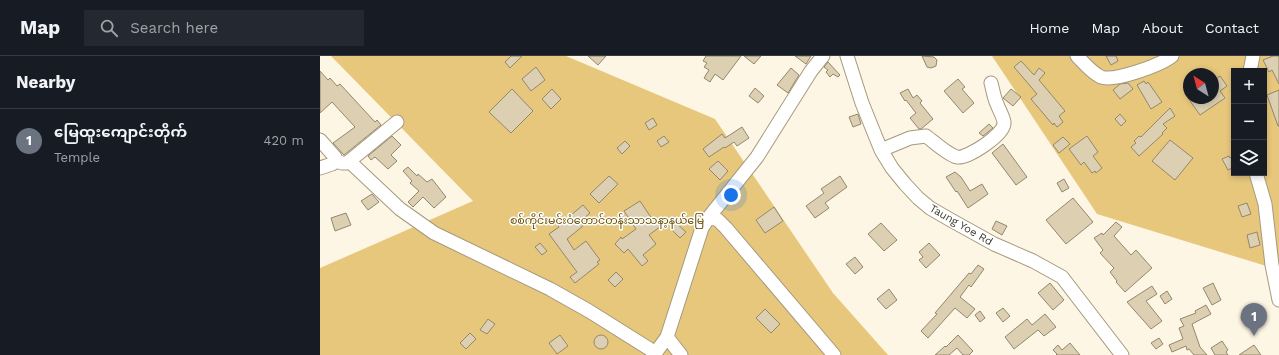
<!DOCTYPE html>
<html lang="en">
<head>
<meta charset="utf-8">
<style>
	body { margin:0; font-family:"Work Sans","Noto Sans Myanmar",sans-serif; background:#242831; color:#f1f3f6 }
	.controls { position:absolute; right:12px; top:12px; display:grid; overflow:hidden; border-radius:0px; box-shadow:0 2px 6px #0003 }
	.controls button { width:36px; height:36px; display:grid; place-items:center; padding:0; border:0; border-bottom:1px solid #363941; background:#171b24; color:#f1f3f6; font:20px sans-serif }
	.compass { position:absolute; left:863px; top:12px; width:36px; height:36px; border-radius:50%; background:#171b24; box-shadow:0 2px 6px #0003; rotate:324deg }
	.you { position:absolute; left:411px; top:139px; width:14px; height:14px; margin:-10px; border:3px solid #fff; border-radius:50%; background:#1a73e8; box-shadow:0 0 0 6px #1a73e833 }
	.badge { display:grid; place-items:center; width:26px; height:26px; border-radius:50%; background:#b45309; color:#fff; font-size:13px; font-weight:700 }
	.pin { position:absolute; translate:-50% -33px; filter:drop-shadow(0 1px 2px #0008) }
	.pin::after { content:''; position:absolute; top:21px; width:14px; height:12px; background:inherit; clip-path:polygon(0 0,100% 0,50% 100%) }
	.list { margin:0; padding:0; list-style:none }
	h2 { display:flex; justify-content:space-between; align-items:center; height:52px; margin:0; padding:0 16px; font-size:17px }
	h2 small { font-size:13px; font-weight:400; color:#9ea1a6 }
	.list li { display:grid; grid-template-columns:26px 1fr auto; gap:12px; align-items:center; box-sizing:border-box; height:64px; padding:0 16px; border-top:1px solid #363941 }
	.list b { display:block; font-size:15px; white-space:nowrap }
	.list p { margin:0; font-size:13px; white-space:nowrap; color:#9ea1a6 }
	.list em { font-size:13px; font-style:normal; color:#9ea1a6 }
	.icon { flex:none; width:22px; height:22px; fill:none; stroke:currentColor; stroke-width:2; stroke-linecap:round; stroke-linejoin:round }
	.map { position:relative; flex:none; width:959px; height:299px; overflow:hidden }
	header { display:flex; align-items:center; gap:24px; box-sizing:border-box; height:56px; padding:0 20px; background:#171b24; border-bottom:1px solid #363941 }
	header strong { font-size:19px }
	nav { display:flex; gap:22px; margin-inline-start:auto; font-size:14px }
	.search { width:280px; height:36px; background:#242831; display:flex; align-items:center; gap:10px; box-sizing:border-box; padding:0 14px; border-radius:0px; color:#9ea1a6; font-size:15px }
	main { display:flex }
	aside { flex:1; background:#171b24 }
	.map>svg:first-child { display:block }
	.green { fill:#e7c77c; fill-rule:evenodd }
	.building { fill:#ddd0b2; stroke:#93876b }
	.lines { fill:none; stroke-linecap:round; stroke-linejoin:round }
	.minor-casing { stroke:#a6997d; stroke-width:15 }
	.minor { stroke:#fff; stroke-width:13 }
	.labels { text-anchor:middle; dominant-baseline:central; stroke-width:3; stroke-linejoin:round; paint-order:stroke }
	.park-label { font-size:11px; fill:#654c00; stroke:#fff }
	.street-label { font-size:11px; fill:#3f3a2e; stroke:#fff }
</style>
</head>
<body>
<header>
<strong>Map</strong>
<div class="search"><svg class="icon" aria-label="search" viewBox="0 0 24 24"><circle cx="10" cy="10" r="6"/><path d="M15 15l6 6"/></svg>Search here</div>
<nav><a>Home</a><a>Map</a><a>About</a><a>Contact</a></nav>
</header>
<main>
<aside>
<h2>Nearby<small></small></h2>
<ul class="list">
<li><span class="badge" style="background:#6b7280">1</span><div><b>မြေထူးကျောင်းတိုက်</b><p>Temple</p></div><em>420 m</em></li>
</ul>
</aside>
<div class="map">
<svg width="959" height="299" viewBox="0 0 959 299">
	<rect width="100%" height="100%" fill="#fef6e4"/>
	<!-- green -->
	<path class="green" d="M 11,0 L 246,0 L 395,63 L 513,237 L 568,299 L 0,299 L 0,212 L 153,145 Z
		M 672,0 L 959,0 L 959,214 L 777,158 ZM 914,15 L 944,15 L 944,117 L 914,117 ZM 869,18 L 893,18 L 893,42 L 869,42 Z"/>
	<!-- building -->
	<path class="building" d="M 191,0 L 202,0 L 190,12 L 185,6 Z
		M 268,0 L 286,0 L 278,9 Z
		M 386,0 L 421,0 L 403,24 L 395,18 L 390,26 L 384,22 L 389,14 L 384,11 L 387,7 L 383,5 Z
		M 424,0 L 441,0 L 434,8 Z
		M 475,0 L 491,0 L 486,8 Z
		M 602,0 L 614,1 L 617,4 L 616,10 L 611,12 L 607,11 Z
		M 786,0 L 796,0 L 798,5 L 791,9 Z
		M 953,0 L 959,0 L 959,28 L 952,14 L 949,16 L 943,4 Z
		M 701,5 L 714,19 L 719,12 L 725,17 L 719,24 L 745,55 L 739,60 L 743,66 L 737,71 L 734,67 L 733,69 L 711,43 L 717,38 L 694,11 Z
		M 508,6 L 520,19 L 518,21 L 513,18 L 510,21 L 506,16 L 508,14 L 504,11 Z
		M 216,11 L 225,24 L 211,35 L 202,23 Z
		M 471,12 L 479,19 L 468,37 L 457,29 Z
		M 0,15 L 8,24 L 10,22 L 17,30 L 20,28 L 55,66 L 57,64 L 61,69 L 24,99 L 13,87 L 35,71 L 12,46 L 0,57 Z
		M 900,20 L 907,30 L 900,35 L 905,42 L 880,59 L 868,42 L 893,42 L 893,25 Z
		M 638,23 L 645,31 L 642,33 L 654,47 L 643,57 L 624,35 Z
		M 824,25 L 826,28 L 828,26 L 842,46 L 831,53 L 817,29 Z
		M 808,27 L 813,33 L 800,43 L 793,34 L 800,28 Z
		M 435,32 L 444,40 L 438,47 L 429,40 Z
		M 192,33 L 213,55 L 191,77 L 169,56 Z
		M 232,33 L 241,43 L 231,53 L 222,43 Z
		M 588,33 L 593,42 L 597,39 L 602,45 L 600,47 L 613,63 L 601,73 L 599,73 L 590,62 L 596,57 L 586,44 L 585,45 L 580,37 Z
		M 691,33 L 701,41 L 693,50 L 683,42 Z
		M 959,34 L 959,70 L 958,70 L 947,39 Z
		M 850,52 L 855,60 L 843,68 L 847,72 L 842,77 L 843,78 L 819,100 L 811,91 L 816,87 L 814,85 L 819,80 L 821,81 Z
		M 538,58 L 541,68 L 533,71 L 529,61 Z
		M 800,58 L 806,65 L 801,70 L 795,63 Z
		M 333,62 L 337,69 L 329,74 L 325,67 Z
		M 669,68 L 673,72 L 663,80 L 659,77 Z
		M 422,71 L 429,82 L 417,90 L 414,86 L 405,92 L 404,91 L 389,101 L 383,93 L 402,78 L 405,82 Z
		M 72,80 L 81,89 L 71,99 L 77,105 L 68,113 L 55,101 L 51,104 L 48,100 Z
		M 344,80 L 349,86 L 341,91 L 337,85 Z
		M 767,80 L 778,96 L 773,100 L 782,112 L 776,117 L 775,115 L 772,117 L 764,106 L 761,109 L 749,93 Z
		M 743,81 L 750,88 L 739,97 L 733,89 Z
		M 850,84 L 873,102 L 855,124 L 832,105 Z
		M 305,85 L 310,90 L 302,98 L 297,92 Z
		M 683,88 L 707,121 L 696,129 L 672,97 Z
		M 909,100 L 910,102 L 914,100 L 914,111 L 908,114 L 902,103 Z
		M 398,105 L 408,115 L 400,124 L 389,113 Z
		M 88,111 L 97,120 L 98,118 L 107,126 L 112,123 L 126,141 L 114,152 L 103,141 L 93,151 L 88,146 L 99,135 L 90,127 L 92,125 L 83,115 Z
		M 635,116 L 641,121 L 650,135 L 662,128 L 668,138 L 648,152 L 637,135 L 636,136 L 626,121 Z
		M 289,120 L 298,128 L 279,147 L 270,138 Z
		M 520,120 L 527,131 L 505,147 L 509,152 L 495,162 L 486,150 L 504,137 L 501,133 Z
		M 744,123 L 749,132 L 742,136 L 737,127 Z
		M 52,138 L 59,146 L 48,154 L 41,145 Z
		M 753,142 L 773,166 L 746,188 L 726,164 Z
		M 320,145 L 332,163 L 334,161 L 341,170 L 329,179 L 336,188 L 323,199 L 328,205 L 322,210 L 308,193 L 304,197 L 295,188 L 301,181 L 302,183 L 316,173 L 304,155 Z
		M 927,147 L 931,158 L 922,161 L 918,150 Z
		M 263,149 L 270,157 L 259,166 L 263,170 L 247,183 L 254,194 L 266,185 L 280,204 L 277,206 L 279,208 L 255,227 L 250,221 L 257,216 L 229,178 L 239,171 L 238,170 Z
		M 454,151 L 463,165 L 445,177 L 436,164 Z
		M 26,157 L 31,169 L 15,175 L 11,162 Z
		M 676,165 L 687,170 L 682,179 L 672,173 Z
		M 796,166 L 802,171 L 794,180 L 811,199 L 816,194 L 832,212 L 805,236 L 796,226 L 797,225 L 790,216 L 794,212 L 780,197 L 783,194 L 774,182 L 782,177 L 783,179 Z
		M 356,167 L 366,176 L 360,182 L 351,173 Z
		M 561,167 L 577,184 L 564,195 L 548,178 Z
		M 937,176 L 940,189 L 930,192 L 927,179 Z
		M 220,187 L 227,195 L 222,199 L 215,191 Z
		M 609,187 L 620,199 L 606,212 L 599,204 L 603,201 L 599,196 Z
		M 535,201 L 543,211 L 535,218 L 526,208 Z
		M 658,209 L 664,213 L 651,231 L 649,229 L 640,241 L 655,253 L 647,262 L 635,252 L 608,282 L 601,275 L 617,258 L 615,257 L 649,217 L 651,218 Z
		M 296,216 L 303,223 L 295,231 L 288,224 Z
		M 730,227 L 744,244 L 733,254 L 718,237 Z
		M 893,227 L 901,244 L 892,249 L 883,232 Z
		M 832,230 L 837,238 L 826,245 L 842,265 L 831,273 L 807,246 Z
		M 569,233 L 577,244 L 566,253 L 557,243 Z
		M 847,235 L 852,243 L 845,248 L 840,240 Z
		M 886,249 L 891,258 L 872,268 L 880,291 L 887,299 L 874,299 L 869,293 L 867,294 L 866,290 L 852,296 L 849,289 L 863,283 L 859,272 L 864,270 L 860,263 L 876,257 L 875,255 Z
		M 683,252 L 690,260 L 683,266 L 676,257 Z
		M 445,253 L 460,268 L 451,277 L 436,262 Z
		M921 261a7 7 0 1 1 14 0a7 7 0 1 1-14 0Z
		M 660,255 L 665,262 L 660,266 L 655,259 Z
		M 725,258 L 736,271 L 724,280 L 718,274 L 694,293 L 685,281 L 707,263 L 712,269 Z
		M 168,263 L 175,268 L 167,278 L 160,274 Z
		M 150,277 L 156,283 L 146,293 L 140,287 Z
		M274 286a7 7 0 1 1 14 0a7 7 0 1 1-14 0Z
		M 240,279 L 248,290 L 237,298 L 229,287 Z
		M 638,279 L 653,295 L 649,299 L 643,299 L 637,292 L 629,299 L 615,299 L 625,290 L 626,291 Z
		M 839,282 L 843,288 L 836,293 L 831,287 Z
		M 902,285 L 908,294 L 906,296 L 908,299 L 895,299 L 891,292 Z
		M 750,287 L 760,299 L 736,299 L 737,298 L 733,294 L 738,289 L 742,294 Z
		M 934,289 L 941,299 L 919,299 Z"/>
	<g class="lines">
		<defs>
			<path id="minor" d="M 527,0 L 542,47 L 561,94 L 572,112 L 585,128 L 598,142 L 610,152 L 629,163 L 674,188 L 713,205 L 742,221 L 802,299
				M 757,0 C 764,7 772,17 781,21 C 794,26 841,9 852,0
				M 930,15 L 933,0
				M 0,84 L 15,101 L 16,105 L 22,107 L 27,107 L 77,66
				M 561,94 L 590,82 L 606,80 C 613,85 628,99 637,101 C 647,103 686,78 684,66 C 683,60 679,54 677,48 C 674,42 673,34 671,27
				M 30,106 L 80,153 L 114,177 L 230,233 L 269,255 L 336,297
				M 0,112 L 12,108 L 16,105
				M 936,117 L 945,148 L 952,209 L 959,244
				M 389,161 L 398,164 L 406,172 L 514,299
				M 347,281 L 361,299
				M 334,299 L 347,281 L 382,172 L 389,161 L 437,101 L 491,15 L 503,0"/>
		</defs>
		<!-- minor casing -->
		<use href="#minor" class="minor-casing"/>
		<!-- minor -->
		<use href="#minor" class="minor"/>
	</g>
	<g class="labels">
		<!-- park labels -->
		<g class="park-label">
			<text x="287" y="164">စစ်ကိုင်းမင်းဝံတောင်တန်းသာသနာ့နယ်မြေ</text>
		</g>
		<!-- street labels -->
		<g class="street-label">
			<text transform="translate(641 169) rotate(30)">Taung Yoe Rd</text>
		</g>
	</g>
</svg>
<div class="controls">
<button>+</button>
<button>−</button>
<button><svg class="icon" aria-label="layers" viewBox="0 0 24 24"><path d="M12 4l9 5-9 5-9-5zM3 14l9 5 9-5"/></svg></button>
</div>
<svg class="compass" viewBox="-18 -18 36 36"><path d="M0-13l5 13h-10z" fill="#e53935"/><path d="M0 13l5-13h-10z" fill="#9ea1a6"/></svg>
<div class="you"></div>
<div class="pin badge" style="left:934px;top:280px;background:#6b7280">1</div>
</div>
</main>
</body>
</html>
